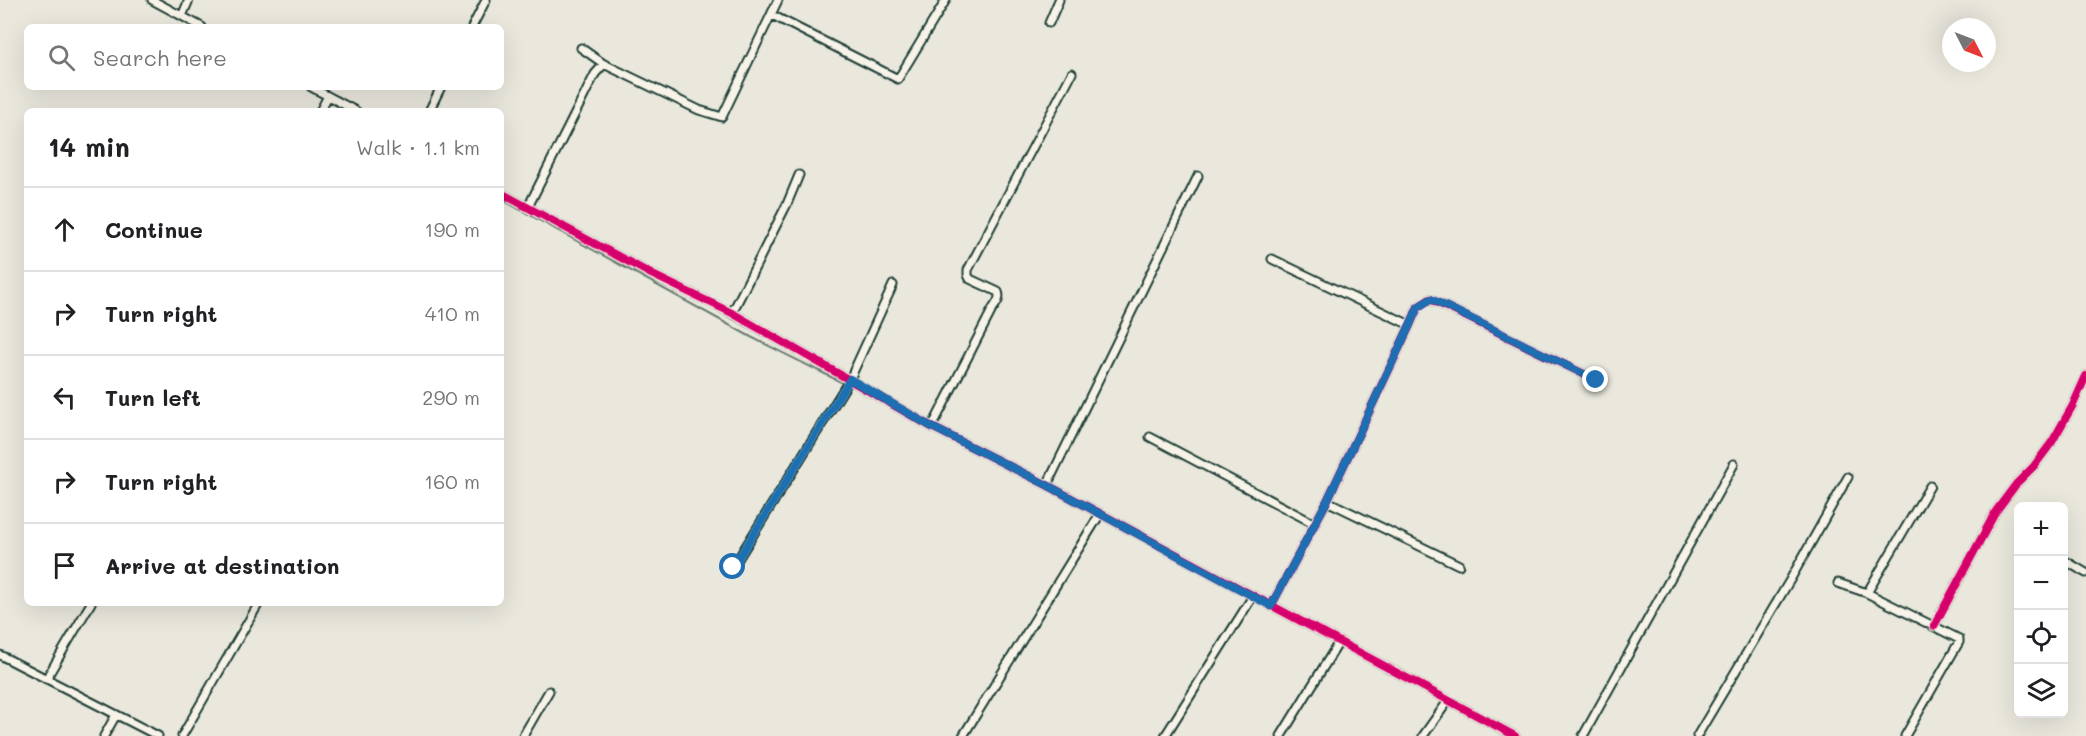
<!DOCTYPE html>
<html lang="en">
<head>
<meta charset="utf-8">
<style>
	body { margin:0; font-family:Mali,sans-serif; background:#f6f6f6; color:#202124 }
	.controls { position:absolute; right:18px; bottom:18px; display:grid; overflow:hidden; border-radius:9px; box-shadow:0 6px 24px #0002 }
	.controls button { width:54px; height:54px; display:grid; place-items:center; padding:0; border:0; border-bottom:2px solid #e0e0e0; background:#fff; color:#202124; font:30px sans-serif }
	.compass { position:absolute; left:1942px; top:18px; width:54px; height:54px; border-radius:50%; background:#fff; box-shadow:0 6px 24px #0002; rotate:132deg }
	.stop { position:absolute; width:18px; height:18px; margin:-14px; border:4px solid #1f6fb2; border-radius:50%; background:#fff }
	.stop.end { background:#1f6fb2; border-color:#fff; box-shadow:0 2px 6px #0008 }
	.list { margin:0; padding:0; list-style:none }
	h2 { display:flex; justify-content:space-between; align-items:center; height:78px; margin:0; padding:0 24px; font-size:26px }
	h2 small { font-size:20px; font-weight:400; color:#757577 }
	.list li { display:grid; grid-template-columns:39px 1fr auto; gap:18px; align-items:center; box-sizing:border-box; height:84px; padding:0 24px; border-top:2px solid #e0e0e0 }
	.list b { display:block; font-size:22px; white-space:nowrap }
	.list em { font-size:20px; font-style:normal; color:#757577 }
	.icon { flex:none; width:33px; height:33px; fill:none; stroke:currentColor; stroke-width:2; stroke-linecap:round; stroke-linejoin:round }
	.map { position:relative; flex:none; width:2086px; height:736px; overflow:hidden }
	.search { position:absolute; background:#fff; box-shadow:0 6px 24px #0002; left:24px; top:24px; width:480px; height:66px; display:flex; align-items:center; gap:15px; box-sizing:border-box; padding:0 21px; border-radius:9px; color:#757577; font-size:22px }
	.panel { position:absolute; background:#fff; box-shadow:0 6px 24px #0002; left:24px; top:108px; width:480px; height:498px; border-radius:9px }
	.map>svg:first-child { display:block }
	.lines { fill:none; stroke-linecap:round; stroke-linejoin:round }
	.stream { stroke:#6a7c72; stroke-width:2 }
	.street-casing { stroke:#1f3d34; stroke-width:11 }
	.street { stroke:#f7f3e8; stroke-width:7 }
	.cycleway-casing { stroke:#f7f3e8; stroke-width:11 }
	.cycleway { stroke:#d6006c; stroke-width:8 }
	.route { stroke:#1f6fb2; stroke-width:8 }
</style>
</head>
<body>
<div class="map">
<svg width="2086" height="736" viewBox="0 0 2086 736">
	<rect width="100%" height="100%" fill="#eae8dd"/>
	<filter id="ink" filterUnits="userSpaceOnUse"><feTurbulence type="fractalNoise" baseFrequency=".0167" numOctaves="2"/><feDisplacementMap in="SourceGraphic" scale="12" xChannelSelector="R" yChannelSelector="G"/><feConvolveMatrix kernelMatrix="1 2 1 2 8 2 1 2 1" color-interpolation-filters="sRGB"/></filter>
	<g filter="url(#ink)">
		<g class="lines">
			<!-- stream -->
			<path class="stream" d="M 501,199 L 751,337 L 843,383
				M 696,299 L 786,348"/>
			<defs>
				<path id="street" d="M 152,0 L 202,27
					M 772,15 L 898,79 L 946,0
					M 182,16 L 189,0
					M 1049,23 L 1059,0
					M 472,27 L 486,0
					M 581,48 L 604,64 L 699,110 L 722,117 L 778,0
					M 311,87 L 356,111
					M 320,111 L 328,96
					M 429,111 L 441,87
					M 501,193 L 653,275 L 732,313 L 932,427 L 1047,485 L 1515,736
					M 528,207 L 595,74 L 604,64
					M 1272,259 L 1410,325
					M 732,313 L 787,204 L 799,175
					M 932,427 L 992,310 C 996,304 1001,299 998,292 L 970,279 L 968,275 L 968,270 L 1072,73
					M 1150,437 L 1315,524
					M 1047,485 L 1198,176
					M 1327,501 L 1459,565
					M 2064,560 L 2086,573
					M 733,567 L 850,379 L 893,285
					M 1838,583 L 1867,593 L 1959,639 L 1959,642 L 1905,736
					M 1867,593 L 1930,486
					M 1271,606 L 1327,501 L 1410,325 L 1418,307 L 1430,299 L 1596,380
					M 1934,626 L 1996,511 L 2017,483 L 2034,466 L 2052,442 L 2073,405 L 2086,376
					M 0,655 L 158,736
					M 46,679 L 91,603
					M 104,736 L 116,715
					M 182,736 L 259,603
					M 523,736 L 549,691
					M 963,736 L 1100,514
					M 1165,736 L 1253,596
					M 1281,736 L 1339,642
					M 1423,736 L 1448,701
					M 1583,736 L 1734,464
					M 1697,736 L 1790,580 L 1848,477"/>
			</defs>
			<!-- street casing -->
			<use href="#street" class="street-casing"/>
			<!-- street -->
			<use href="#street" class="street"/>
			<defs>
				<path id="cycleway" d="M 501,193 L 653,275 L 732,313 L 932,427 L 1047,485 L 1515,736
					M 1271,606 L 1327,501 L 1410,325 L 1418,307 L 1430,299 L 1596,380
					M 1934,626 L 1996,511 L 2017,483 L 2034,466 L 2052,442 L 2073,405 L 2086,376"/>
			</defs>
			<!-- cycleway casing -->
			<use href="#cycleway" class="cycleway-casing"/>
			<!-- cycleway -->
			<use href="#cycleway" class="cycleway"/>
		</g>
	</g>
	<g class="lines" filter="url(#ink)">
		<!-- route -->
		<path class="route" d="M 733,567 L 850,379 L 932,427 L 1047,485 L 1271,606 L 1327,501 L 1410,325 L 1418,307 L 1431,299 L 1596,380"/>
	</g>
</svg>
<div class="controls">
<button>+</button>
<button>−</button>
<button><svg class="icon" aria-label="locate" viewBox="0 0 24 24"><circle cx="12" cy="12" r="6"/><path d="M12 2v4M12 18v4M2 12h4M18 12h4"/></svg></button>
<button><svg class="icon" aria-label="layers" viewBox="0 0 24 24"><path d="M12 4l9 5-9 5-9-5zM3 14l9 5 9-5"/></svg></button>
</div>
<svg class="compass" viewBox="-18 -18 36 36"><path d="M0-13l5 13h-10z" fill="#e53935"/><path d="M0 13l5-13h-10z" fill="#757577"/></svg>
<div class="stop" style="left:733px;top:567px"></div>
<div class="stop end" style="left:1596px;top:380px"></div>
<div class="search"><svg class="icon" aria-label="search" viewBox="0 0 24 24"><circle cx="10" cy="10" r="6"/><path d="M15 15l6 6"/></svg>Search here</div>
<section class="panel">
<h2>14 min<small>Walk · 1.1 km</small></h2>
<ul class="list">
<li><svg class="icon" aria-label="ahead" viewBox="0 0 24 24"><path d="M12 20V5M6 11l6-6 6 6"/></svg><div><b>Continue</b></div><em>190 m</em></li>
<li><svg class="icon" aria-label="right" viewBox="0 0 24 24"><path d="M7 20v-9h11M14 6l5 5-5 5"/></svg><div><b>Turn right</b></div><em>410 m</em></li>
<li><svg class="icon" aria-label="left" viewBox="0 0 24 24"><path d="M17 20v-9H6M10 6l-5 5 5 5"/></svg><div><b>Turn left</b></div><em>290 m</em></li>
<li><svg class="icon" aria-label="right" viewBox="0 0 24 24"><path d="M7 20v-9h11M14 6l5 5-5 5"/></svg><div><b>Turn right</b></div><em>160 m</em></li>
<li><svg class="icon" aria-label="arrive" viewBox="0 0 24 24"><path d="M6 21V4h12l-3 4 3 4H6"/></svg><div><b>Arrive at destination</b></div></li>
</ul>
</section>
</div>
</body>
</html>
